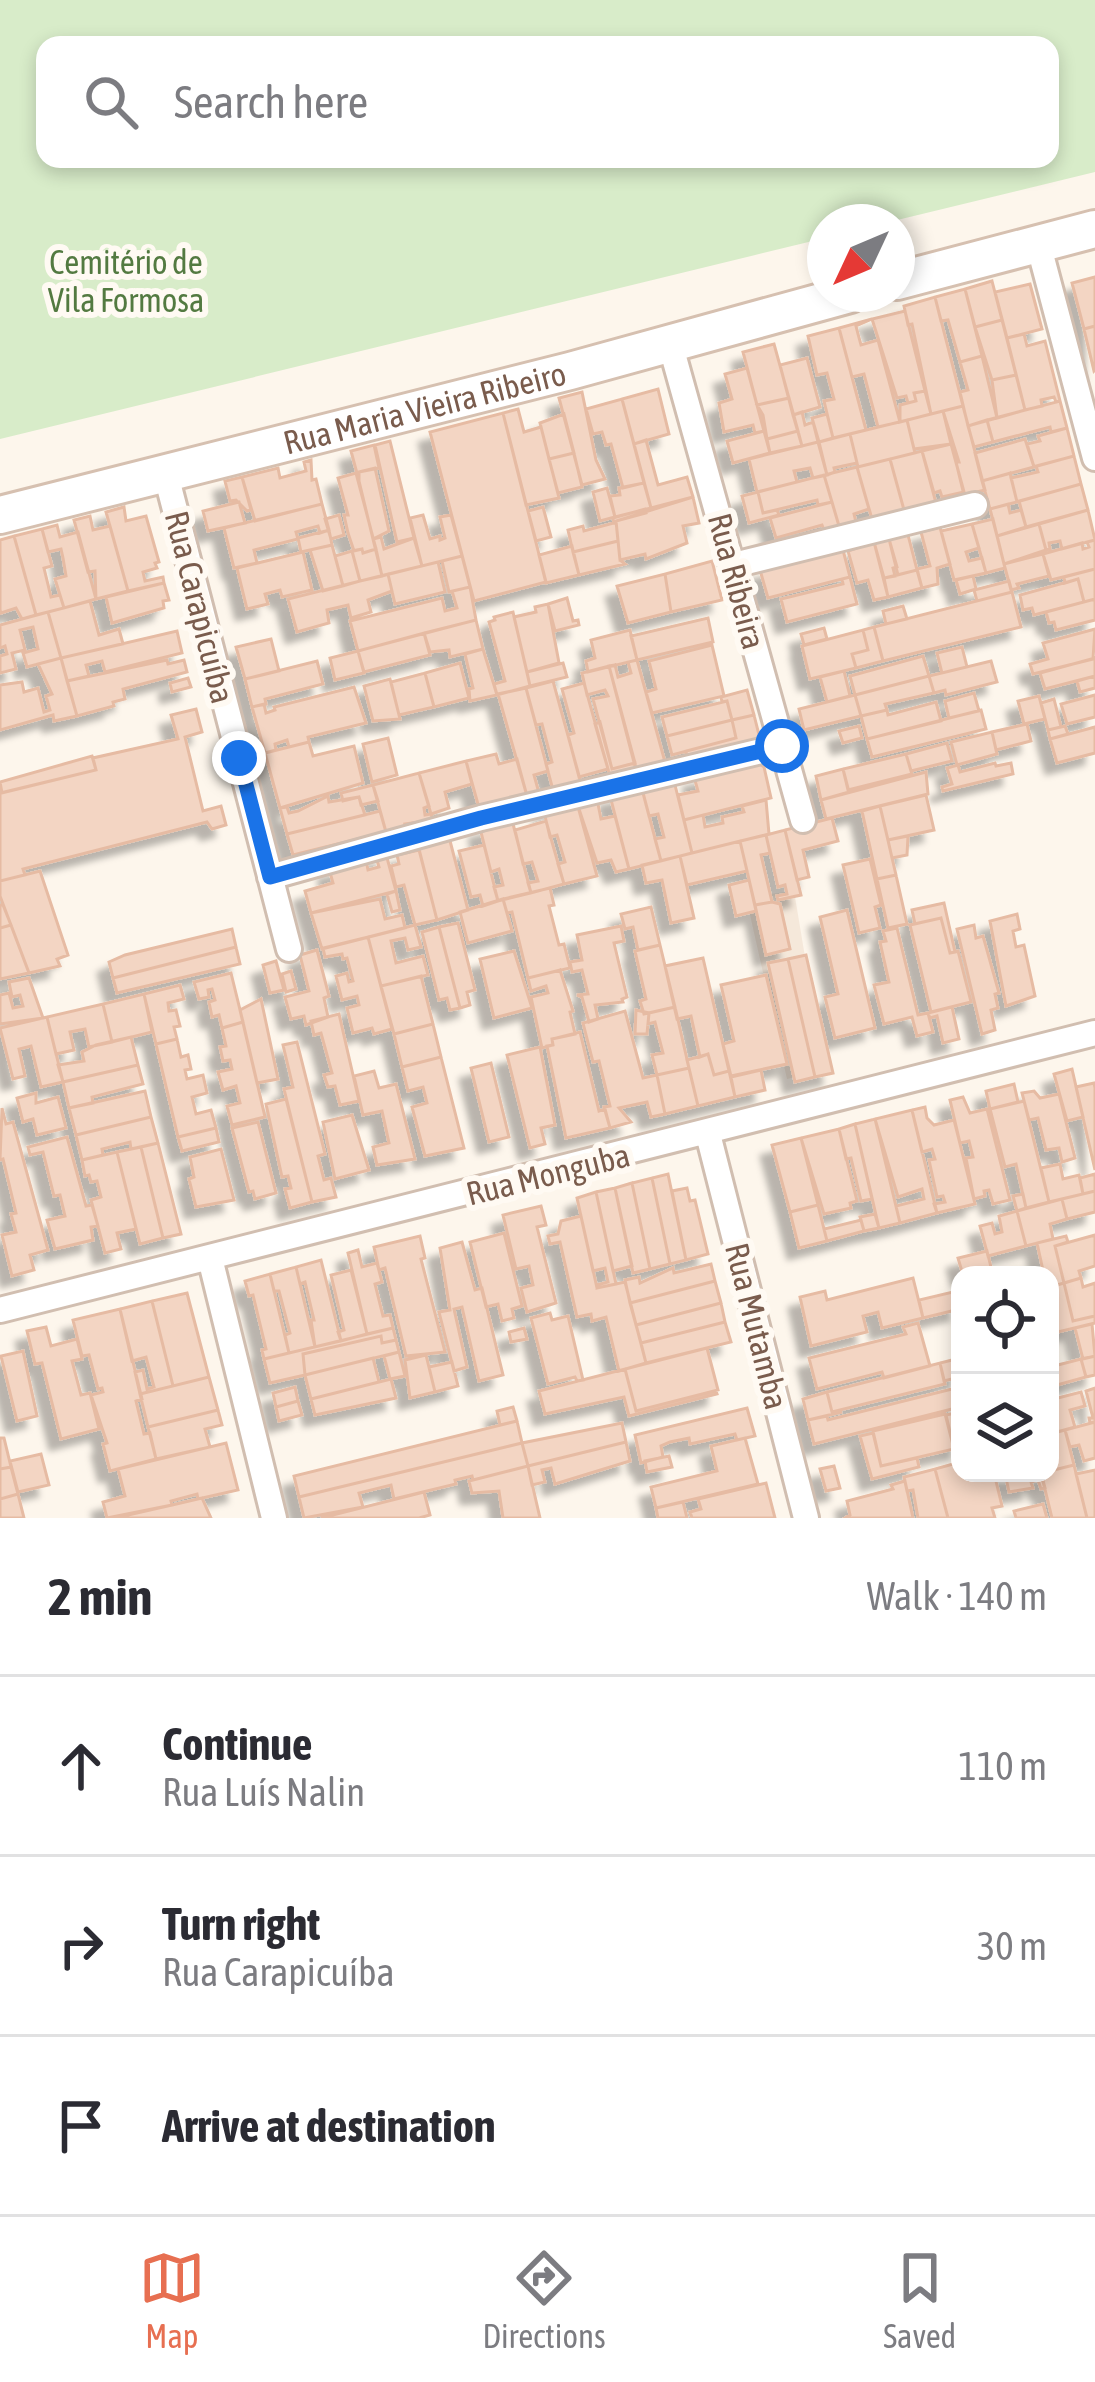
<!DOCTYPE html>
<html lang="en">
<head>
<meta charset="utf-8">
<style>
	body { margin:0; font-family:"Asap Condensed",sans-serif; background:#f2f2f3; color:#2b2b33 }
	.controls { position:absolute; right:36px; bottom:36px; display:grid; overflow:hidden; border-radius:24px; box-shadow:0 6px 18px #0003 }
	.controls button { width:108px; height:108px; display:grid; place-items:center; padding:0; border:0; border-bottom:3px solid #e1e1e2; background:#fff; color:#2b2b33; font:60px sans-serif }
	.compass { position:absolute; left:807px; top:204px; width:108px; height:108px; border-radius:50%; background:#fff; box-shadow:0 6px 18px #0003; rotate:226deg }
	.stop { position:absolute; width:36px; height:36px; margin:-27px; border:9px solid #1a73e8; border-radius:50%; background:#fff }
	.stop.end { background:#1a73e8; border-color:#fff; box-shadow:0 3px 12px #0008 }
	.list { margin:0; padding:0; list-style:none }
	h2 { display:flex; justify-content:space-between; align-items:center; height:156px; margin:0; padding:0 48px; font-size:51px }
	h2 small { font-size:39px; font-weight:400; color:#7c7c81 }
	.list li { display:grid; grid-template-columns:78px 1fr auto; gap:36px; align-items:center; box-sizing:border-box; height:180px; padding:0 48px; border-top:3px solid #e1e1e2 }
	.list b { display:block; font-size:45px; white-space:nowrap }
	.list p { margin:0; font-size:39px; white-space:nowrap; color:#7c7c81 }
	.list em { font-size:39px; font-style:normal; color:#7c7c81 }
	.icon { flex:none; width:66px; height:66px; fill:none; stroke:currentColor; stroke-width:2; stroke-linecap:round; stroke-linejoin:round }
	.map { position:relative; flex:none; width:1095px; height:1518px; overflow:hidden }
	.search { position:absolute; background:#fff; box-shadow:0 6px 18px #0003; left:36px; right:36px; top:36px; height:132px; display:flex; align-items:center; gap:30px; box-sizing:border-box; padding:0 42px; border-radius:24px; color:#7c7c81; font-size:45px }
	.sheet { height:696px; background:#fff }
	nav { display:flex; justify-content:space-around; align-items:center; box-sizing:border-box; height:168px; border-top:3px solid #e1e1e2; background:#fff; font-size:33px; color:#7c7c81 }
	nav a { display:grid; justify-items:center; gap:6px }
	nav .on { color:#e76f51 }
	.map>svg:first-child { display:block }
	.residential { fill:#f5e8da }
	.green { fill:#d8ecc9; fill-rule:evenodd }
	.building { fill:#f3d5c3; stroke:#e6bba3; stroke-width:3; filter:url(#shadow) }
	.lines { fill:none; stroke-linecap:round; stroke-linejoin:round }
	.street-casing { stroke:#d1beb0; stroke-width:30 }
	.secondary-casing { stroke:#d6c0b0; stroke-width:42 }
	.street { stroke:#fff; stroke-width:24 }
	.secondary { stroke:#fff; stroke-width:36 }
	.route { stroke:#1a73e8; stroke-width:15 }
	.labels { text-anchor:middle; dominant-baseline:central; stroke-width:12; stroke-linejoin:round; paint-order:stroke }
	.park-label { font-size:33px; fill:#537a41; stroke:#fffaf3 }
	.street-label { font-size:33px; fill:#7a5c4d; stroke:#fffaf3 }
</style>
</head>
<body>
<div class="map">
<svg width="1095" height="1518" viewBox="0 0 1095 1518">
	<defs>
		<filter id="shadow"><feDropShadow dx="-11" dy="11" stdDeviation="3" flood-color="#0004"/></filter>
	</defs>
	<rect width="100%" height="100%" fill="#fdf6ec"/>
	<!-- residential -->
	<path class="residential" d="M 794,891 L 824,1070 L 787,1079 L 746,897 Z"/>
	<!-- green -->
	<path class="green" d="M 0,0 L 1095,0 L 1095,172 L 889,222 L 825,222 L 825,238 L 0,439 ZM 45,45 L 1050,45 L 1050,159 L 45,159 Z"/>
	<!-- building -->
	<path class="building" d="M 1095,277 L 1095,326 L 1084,329 L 1072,283 Z
		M 992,281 L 1002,320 L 975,327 L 965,289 Z
		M 1030,284 L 1042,329 L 1007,338 L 995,292 Z
		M 965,289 L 982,356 L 960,362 L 948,320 L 941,321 L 935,297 Z
		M 935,297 L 963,406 L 931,414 L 912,324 L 908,325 L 904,306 Z
		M 905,311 L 925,391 L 914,393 L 916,401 L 908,403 L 906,396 L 897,398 L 872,319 Z
		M 872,319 L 856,326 L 858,334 L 861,345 L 878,340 L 900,422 L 878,427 L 864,374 L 852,377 L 839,328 Z
		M 1002,320 L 1016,375 L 992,380 L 975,327 Z
		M 1095,326 L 1095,370 L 1094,371 L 1084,329 Z
		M 839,328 L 866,430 L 833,438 L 824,401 L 834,399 L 827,373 L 817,375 L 808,336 Z
		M 1024,334 L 1027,346 L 1045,341 L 1060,401 L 1056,402 L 1054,397 L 1041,400 L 1042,406 L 1025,410 L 1007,338 Z
		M 774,344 L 789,398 L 757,405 L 743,352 Z
		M 982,356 L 997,418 L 968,426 L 960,392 L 968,390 L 960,362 Z
		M 807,358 L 820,407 L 793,415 L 780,365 Z
		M 747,368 L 764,431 L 755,433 L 753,425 L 724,432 L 719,403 L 732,399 L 725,374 Z
		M 1016,375 L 1025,410 L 997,418 L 992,380 Z
		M 658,389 L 669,434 L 634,444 L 622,399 Z
		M 925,391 L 931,414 L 900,422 L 900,405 L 916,401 L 914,393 Z
		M 582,392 L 596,460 L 605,479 L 582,485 L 559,398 Z
		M 789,398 L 798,431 L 767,439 L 763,415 L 757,405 Z
		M 622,399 L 644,483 L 623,488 L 611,444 L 606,445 L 602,432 L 593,434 L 586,409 Z
		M 1060,401 L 1067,428 L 1051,432 L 1050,427 L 993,442 L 987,420 Z
		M 963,406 L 985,490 L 964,495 L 956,462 L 959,462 L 943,411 Z
		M 518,409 L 524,432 L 541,427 L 559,498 L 526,505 L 503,413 Z
		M 943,411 L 951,444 L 914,449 L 907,420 Z
		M 802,412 L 805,425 L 813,422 L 818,442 L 802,446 L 793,415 Z
		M 503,413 L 546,582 L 474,601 L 430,432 Z
		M 564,414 L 574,453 L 549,459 L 540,423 Z
		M 827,414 L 833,438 L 819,442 L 812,418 Z
		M 907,420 L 915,453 L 858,467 L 850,434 Z
		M 987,420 L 993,442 L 974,447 L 968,426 Z
		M 1067,428 L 1074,456 L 1034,467 L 1027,444 L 1040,441 L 1038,436 Z
		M 764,431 L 770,453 L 733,463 L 727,441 Z
		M 798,431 L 802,446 L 770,453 L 767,439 Z
		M 850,434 L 857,463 L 834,468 L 835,472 L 827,475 L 819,442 Z
		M 1025,439 L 1034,467 L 982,481 L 975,453 Z
		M 646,440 L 658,485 L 687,477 L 693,497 L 651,508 L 634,444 Z
		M 390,441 L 414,538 L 397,542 L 375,445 Z
		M 818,442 L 827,475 L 813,478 L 810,468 L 794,471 L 797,482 L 757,492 L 749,459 Z
		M 951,444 L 964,492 L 942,497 L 940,491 L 934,493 L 922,451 Z
		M 374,445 L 379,468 L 359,472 L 359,481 L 351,451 Z
		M 922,451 L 936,503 L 904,510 L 890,459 Z
		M 574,453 L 582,487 L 558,493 L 549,459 Z
		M 1074,456 L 1081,484 L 1017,502 L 1011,478 L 1038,472 L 1036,466 Z
		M 890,459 L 904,510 L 872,519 L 857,467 Z
		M 311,460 L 312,480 L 316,479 L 322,504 L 255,521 L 242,477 L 278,468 L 280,478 L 306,471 L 304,462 Z
		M 857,467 L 869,509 L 854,514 L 856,522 L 839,526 L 824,475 Z
		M 375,468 L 389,531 L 373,539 L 359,481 L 359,472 Z
		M 356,473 L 376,549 L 363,553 L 362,549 L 354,551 L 348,533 L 344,515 L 348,515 L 338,478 Z
		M 1010,473 L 1017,502 L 990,509 L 982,481 Z
		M 824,475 L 832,502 L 818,505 L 817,500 L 763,513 L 758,492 Z
		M 242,477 L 251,510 L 247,511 L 236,500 L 230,501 L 225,481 Z
		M 644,483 L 651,508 L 615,517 L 610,496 L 620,495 L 619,488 Z
		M 1081,484 L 1088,510 L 1026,527 L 1019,501 Z
		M 607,488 L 615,517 L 600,521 L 593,492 Z
		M 758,492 L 763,513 L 777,510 L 779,515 L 749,523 L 742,496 Z
		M 693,497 L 699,523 L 683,526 L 687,543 L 646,559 L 645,554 L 620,560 L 616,521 Z
		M 239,502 L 245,523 L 208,531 L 203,511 Z
		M 832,502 L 839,526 L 824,530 L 822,525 L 776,538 L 770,518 Z
		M 322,504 L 329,530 L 320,533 L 318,526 L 296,532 L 298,539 L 254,550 L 257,563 L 234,568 L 224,528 Z
		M 1008,504 L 1010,513 L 1021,510 L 1026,527 L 997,536 L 990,509 Z
		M 124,507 L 126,521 L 146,516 L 159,562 L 155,563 L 157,568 L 143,572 L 145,581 L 163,577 L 164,583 L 128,591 L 106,512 Z
		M 543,507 L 551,537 L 536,541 L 528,511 Z
		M 645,509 L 646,513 L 616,521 L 618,541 L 573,552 L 568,530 L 583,526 L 584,531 L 614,523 L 613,518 Z
		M 1088,510 L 1095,540 L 1062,549 L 1060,541 L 1049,543 L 1050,549 L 1046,550 L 1039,524 Z
		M 339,515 L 344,535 L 331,539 L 325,519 Z
		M 423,515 L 430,539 L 440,536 L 440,540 L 445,538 L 440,517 L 451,515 L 462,556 L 422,566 L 410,518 Z
		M 90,516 L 93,530 L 110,526 L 128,591 L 96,599 L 95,571 L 88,572 L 74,520 Z
		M 993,519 L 1005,568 L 986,573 L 972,524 Z
		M 972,524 L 979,548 L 966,552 L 969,561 L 982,558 L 986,573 L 954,580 L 941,531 Z
		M 1039,524 L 1046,550 L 1004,564 L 997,536 Z
		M 57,525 L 60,537 L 78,532 L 96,599 L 64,608 L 55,579 L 66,576 L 63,558 L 61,549 L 48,552 L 42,529 Z
		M 940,527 L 950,564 L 937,568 L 938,584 L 922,588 L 917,569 L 930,566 L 921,532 Z
		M 42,529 L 52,566 L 44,568 L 51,597 L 60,595 L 64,608 L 36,615 L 14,536 Z
		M 329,530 L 332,545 L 301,552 L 298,538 Z
		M 908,535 L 917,570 L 898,575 L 889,539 Z
		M 14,536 L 36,615 L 22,619 L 16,608 L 1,613 L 0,610 L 0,540 Z
		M 381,537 L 384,549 L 414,538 L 422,566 L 382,576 L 373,539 Z
		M 889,539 L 897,567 L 893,568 L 895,576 L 884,578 L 874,542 Z
		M 1095,540 L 1095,569 L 1051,580 L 1043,554 L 1082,543 L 1083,549 L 1089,547 L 1087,542 Z
		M 618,541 L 620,560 L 625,564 L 579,575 L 573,552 Z
		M 874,542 L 888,597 L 874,600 L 868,580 L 857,583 L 848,551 Z
		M 332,545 L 343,586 L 323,591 L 310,550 Z
		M 572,546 L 579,575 L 546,583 L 539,555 Z
		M 362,549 L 363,553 L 376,549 L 382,576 L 360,581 L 352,551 Z
		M 843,550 L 850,577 L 768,598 L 760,570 Z
		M 352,551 L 360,581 L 343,586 L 335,556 Z
		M 303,552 L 312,590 L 282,597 L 280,590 L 265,594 L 268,604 L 247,609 L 237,568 Z
		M 1043,554 L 1049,576 L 1017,584 L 1019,588 L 1011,590 L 1004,564 Z
		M 462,556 L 470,587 L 449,592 L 442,561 Z
		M 712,561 L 722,600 L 671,612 L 665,574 Z
		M 438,562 L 445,592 L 395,604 L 388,574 Z
		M 1095,569 L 1095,599 L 1084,602 L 1078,579 L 1065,583 L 1064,577 Z
		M 917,570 L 922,588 L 888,597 L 884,578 Z
		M 388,574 L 392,591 L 368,600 L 371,612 L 351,618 L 348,605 L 327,610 L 329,623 L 297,632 L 288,599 Z
		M 665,574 L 671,612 L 628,623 L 617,586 Z
		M 973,576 L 976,589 L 960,594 L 956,580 Z
		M 850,577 L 857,604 L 787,622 L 781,599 L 843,584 L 842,579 Z
		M 1078,579 L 1084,602 L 1034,615 L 1032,608 L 1023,610 L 1020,595 Z
		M 1009,581 L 1012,592 L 977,601 L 974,590 Z
		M 164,583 L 169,600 L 163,601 L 164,608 L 112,623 L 106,597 Z
		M 470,587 L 476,620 L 358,651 L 350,621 L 442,598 L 445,611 L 457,608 L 452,591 Z
		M 1012,592 L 1021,627 L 883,661 L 874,627 Z
		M 567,598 L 573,621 L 578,620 L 579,625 L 555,631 L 548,604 Z
		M 1095,599 L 1095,620 L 1056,630 L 1054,622 L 1049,623 L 1046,612 Z
		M 90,601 L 99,635 L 119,629 L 123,644 L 61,658 L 48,612 Z
		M 548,604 L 559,663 L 527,672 L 514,617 L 536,612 L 535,607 Z
		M 903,606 L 907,619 L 886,624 L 883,611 Z
		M 48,612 L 61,658 L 27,667 L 23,653 L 38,649 L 33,627 L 20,630 L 25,650 L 12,653 L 16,669 L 0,673 L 0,656 L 7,654 L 5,646 L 0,648 L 0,625 Z
		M 513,612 L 530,686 L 497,695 L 494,684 L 505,681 L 489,622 L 495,620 L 494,617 Z
		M 708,618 L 713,642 L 637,660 L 631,636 Z
		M 476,620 L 483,649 L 450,657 L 449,650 L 430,652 L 424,633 Z
		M 874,627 L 883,661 L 856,668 L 852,654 L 868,650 L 863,630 Z
		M 824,628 L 827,639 L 804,645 L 801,634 Z
		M 1095,629 L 1093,659 L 1033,674 L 1030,664 L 1048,659 L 1043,643 Z
		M 630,630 L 637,660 L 588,672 L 586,661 L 595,658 L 591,640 Z
		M 863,630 L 868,650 L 852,654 L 856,668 L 810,679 L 802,646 Z
		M 177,631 L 182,653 L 105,672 L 102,661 L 86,665 L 89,676 L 67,681 L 61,658 Z
		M 424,633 L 430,655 L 364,672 L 358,651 Z
		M 271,639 L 279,671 L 245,679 L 236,647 Z
		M 712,645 L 724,696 L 652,713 L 646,692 L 656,689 L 649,661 Z
		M 962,647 L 967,667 L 942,673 L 937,653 Z
		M 483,649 L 497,695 L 470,701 L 469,689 L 473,688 L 465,654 Z
		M 358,651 L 364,673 L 335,680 L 330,658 Z
		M 923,656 L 929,676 L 855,695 L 850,676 Z
		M 61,658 L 77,716 L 54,721 L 53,715 L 0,730 L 0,685 L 22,682 L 24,692 L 38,688 L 44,712 L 50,710 L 46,696 L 52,694 L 38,664 Z
		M 1095,658 L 1095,676 L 1045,689 L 1040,673 Z
		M 167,660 L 168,664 L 184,660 L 187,672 L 123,689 L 125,699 L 113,702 L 114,706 L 77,716 L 67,681 Z
		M 637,660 L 665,762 L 636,770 L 609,666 L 615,665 L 618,677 L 631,673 L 628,662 Z
		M 317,661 L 323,684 L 265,699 L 266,704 L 252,707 L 245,679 Z
		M 991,661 L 997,682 L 946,695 L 945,690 L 934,693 L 929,676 Z
		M 460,663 L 469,698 L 434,707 L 425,673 Z
		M 563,663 L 567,677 L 530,686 L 527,672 Z
		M 609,666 L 635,763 L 612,769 L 593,699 L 608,696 L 605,690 L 587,695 L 582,673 Z
		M 844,671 L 850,696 L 827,702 L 820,677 Z
		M 425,673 L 434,707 L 399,715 L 391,682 Z
		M 929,676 L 934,693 L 885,704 L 887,710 L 861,716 L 855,695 Z
		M 1095,676 L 1095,688 L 1080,692 L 1077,681 Z
		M 188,678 L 191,687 L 172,692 L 170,683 Z
		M 390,679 L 400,719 L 373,721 L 364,686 Z
		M 553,681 L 581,783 L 553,790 L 546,764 L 552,762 L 542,724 L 536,725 L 526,688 Z
		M 584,683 L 608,769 L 579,777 L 568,735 L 574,733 L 562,689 Z
		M 354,687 L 366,723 L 308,737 L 309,742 L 289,747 L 287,740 L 275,744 L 276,750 L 265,753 L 252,707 L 264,704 L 266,713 L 275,710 L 274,707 Z
		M 526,688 L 548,771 L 534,775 L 539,793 L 527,796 L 498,694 Z
		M 747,690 L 754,715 L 732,720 L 727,701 L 722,702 L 721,697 Z
		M 974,693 L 979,711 L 949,718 L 945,701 Z
		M 855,695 L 861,716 L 804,730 L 799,709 Z
		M 1095,695 L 1095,717 L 1067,724 L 1061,704 Z
		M 1039,696 L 1045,719 L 1024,724 L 1018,701 Z
		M 1054,699 L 1061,727 L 1048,730 L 1041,703 Z
		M 727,701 L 732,720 L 667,736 L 662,717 Z
		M 936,702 L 941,721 L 867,739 L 861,716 L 887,710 L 888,715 Z
		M 196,709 L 202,732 L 185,737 L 203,811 L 221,806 L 226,825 L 212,829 L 207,822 L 23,869 L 25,875 L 0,881 L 0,793 L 96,770 L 93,758 L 178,739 L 171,715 Z
		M 981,710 L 986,729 L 872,757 L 867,739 Z
		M 754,715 L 760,739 L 687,757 L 686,751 L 736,738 L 732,720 Z
		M 732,720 L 736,738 L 672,755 L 667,736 Z
		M 600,722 L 612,769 L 635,763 L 636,770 L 610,776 L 595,724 Z
		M 1027,724 L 1031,741 L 996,750 L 992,732 Z
		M 859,726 L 862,738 L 843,743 L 839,731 Z
		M 1065,726 L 1068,734 L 1050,739 L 1048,730 Z
		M 1095,727 L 1095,753 L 1057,763 L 1050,739 Z
		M 992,732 L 997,754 L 957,765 L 951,742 Z
		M 388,738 L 397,775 L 372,782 L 363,744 Z
		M 309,742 L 313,756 L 354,746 L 363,783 L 280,808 L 265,753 Z
		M 947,743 L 952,761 L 911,771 L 906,754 Z
		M 496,754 L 499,764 L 517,759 L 527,796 L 479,808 L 466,761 Z
		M 906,754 L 912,774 L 848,790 L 843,769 Z
		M 92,756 L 96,770 L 2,793 L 0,782 Z
		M 466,761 L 472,784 L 445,792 L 449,808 L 431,814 L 419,773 Z
		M 759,763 L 764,767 L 771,798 L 684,820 L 678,795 L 698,791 L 694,777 Z
		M 995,763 L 996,766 L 1011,763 L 1013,774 L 943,791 L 942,787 L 952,784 L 947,768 L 958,765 L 960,772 Z
		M 843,769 L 849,792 L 821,800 L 816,776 Z
		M 926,772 L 928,794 L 826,819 L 821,800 Z
		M 419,773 L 429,806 L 424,808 L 425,815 L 431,814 L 433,820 L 405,824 L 406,827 L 386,832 L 373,785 Z
		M 674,781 L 692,853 L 661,861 L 655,839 L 664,837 L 658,814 L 649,816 L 642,789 Z
		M 373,785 L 378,801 L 361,805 L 359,797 L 343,801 L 341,793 Z
		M 642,789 L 661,861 L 629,869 L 610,796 Z
		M 926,795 L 934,830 L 888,840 L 880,806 Z
		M 328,796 L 329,802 L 359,797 L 365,815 L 287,834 L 280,808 L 287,807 L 289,813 L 298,811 Z
		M 597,799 L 601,819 L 615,816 L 629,869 L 616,872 L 611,860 L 597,863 L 577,803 Z
		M 766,800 L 769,834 L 692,853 L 684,820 L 703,815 L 705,827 L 723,823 L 722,817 L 744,812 L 742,806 Z
		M 577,803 L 597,876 L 564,884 L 558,864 L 565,862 L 557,835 L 550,837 L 544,812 Z
		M 880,806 L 896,875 L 877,879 L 862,811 Z
		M 380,811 L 386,832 L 293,855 L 287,834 Z
		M 832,818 L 838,841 L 803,850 L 809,877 L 797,880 L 785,830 Z
		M 512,820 L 531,893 L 498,901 L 494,887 L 503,885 L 499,869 L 491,872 L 480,828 Z
		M 546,821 L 564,884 L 531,893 L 528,883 L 538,881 L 532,862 L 523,864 L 515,830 Z
		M 785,830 L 801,895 L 778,900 L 777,896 L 787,894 L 785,885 L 778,887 L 766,835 Z
		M 766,835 L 770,853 L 761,855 L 772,902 L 755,905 L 740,841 Z
		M 908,836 L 907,855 L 892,858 L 888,840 Z
		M 449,837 L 468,910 L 437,920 L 418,845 Z
		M 740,841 L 747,871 L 687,885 L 680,856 Z
		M 484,845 L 498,901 L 483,906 L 480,895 L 471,897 L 459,851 Z
		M 419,850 L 437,920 L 415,925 L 404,885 L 396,887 L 391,866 L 399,864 L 397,855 Z
		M 386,854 L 396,891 L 311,913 L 305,891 L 333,883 L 329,869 L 366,860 L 368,870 L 379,867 L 376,857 Z
		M 680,856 L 694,918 L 671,923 L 662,880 L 646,883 L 642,865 Z
		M 870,859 L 881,905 L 875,907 L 880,928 L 859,933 L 843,865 Z
		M 40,871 L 68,955 L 57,959 L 60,966 L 29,973 L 0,896 L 0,881 Z
		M 896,875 L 907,924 L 888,928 L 877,879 Z
		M 749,880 L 756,911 L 736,916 L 729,885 Z
		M 550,888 L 554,905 L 549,906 L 559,945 L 564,944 L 570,968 L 528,978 L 512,912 L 507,913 L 503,899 Z
		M 396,891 L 400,910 L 392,912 L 387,894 Z
		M 380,899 L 385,919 L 402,915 L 405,928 L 322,949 L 311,913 Z
		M 503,899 L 512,931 L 468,943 L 460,912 Z
		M 772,902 L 780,904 L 790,949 L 766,955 L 755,905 Z
		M 944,903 L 955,952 L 950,953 L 941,918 L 915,924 L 912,910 Z
		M 0,905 L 3,905 L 11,925 L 0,928 Z
		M 651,907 L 660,945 L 638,950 L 633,927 L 625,929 L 621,914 Z
		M 847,910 L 875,1028 L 835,1038 L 825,997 L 838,994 L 820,917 Z
		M 1017,914 L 1020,929 L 1013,931 L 1016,947 L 1024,945 L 1035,996 L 1006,1006 L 990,921 Z
		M 941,918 L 950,953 L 958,951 L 971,1002 L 931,1012 L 910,925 Z
		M 458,923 L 475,990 L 467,992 L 470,1005 L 460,1008 L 439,927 Z
		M 11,925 L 29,973 L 0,979 L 0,928 Z
		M 415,925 L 421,947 L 408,950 L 405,938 L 391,941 L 396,963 L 423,956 L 428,975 L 381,986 L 368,937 Z
		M 974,925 L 976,938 L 983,936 L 999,993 L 995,994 L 998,1008 L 991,1010 L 995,1030 L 982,1034 L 957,929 Z
		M 621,926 L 624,941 L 614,943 L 627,997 L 622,999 L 623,1002 L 595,1005 L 598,1019 L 589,1022 L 582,997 L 577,995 L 588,994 L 582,970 L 572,972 L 570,962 L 582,960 L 577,935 Z
		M 439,927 L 460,1008 L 450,1010 L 447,998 L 439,1000 L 422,932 Z
		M 897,928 L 918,1015 L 928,1013 L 933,1032 L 917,1036 L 912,1017 L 884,1024 L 874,985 L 889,982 L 880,942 L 886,941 L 883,931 Z
		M 232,929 L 236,947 L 113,978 L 109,962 L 125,955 Z
		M 368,937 L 392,1029 L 374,1034 L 372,1028 L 353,1033 L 347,1008 L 359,1005 L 357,996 L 342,1000 L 336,976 L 347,973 L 349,982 L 353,981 L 347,958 L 343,959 L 342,954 L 325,957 L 323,948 Z
		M 660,945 L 675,1007 L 644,1014 L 640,1001 L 646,999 L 635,951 Z
		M 236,947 L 240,964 L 117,993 L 113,978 Z
		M 317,950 L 329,996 L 324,998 L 328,1017 L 306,1025 L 304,1016 L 291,1019 L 285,997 L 309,991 L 300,955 Z
		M 514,951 L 532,1008 L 494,1018 L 480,959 Z
		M 806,955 L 833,1073 L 815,1077 L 788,959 Z
		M 703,958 L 729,1071 L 714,1075 L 708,1054 L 700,1057 L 691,1016 L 677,1019 L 665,966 Z
		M 788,959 L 815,1077 L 795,1082 L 768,963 Z
		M 276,961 L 284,990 L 270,993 L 263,965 Z
		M 560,970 L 573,1011 L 570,1012 L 575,1034 L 552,1039 L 553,1045 L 542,1048 L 531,997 L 548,993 L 546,986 L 531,991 L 528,978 Z
		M 291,971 L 296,989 L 286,992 L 282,974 Z
		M 231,973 L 243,1022 L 222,1028 L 219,1015 L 212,1017 L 209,1002 L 215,1000 L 212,989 L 208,990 L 209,997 L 199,999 L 194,982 Z
		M 766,975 L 787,1064 L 731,1076 L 723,1044 L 734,1041 L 721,985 Z
		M 421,976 L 433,1024 L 394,1034 L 381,986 Z
		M 29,978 L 43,1018 L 0,1024 L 0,995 L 9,993 L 13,1008 L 23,1006 L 20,995 L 12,997 L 9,982 Z
		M 180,985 L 184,999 L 168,1003 L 169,1011 L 176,1010 L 180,1026 L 174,1027 L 177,1039 L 156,1044 L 144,994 Z
		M 144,994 L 152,1032 L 112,1042 L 103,1004 Z
		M 261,999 L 278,1079 L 257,1083 L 240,1010 Z
		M 103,1004 L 112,1042 L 89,1047 L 85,1029 L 70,1032 L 74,1050 L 56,1054 L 47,1017 Z
		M 675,1007 L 689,1068 L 657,1075 L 652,1055 L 663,1053 L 655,1022 L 648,1024 L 649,1013 Z
		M 952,1007 L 959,1039 L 943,1043 L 937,1016 L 930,1018 L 928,1013 Z
		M 636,1010 L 649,1013 L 647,1034 L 635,1034 Z
		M 625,1011 L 643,1078 L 657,1075 L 665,1114 L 651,1117 L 647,1102 L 619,1108 L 631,1122 L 610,1128 L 604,1107 L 610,1106 L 599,1061 L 593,1062 L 583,1023 Z
		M 339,1014 L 359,1101 L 340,1105 L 335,1086 L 328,1087 L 324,1075 L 332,1073 L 321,1033 L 314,1035 L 311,1021 Z
		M 47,1017 L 63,1082 L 41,1087 L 31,1046 L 19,1049 L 25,1076 L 13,1079 L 0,1028 Z
		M 243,1022 L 265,1117 L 232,1125 L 227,1106 L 240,1103 L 236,1086 L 223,1090 L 218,1072 L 232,1069 L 230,1060 L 223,1061 L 220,1047 L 226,1046 L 222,1028 Z
		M 433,1024 L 441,1057 L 402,1067 L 394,1034 Z
		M 580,1032 L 599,1111 L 605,1109 L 610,1128 L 566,1138 L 547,1046 L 553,1045 L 552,1039 Z
		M 131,1037 L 138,1065 L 63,1082 L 58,1065 L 84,1061 L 82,1052 L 96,1045 Z
		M 177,1039 L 181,1057 L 188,1055 L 191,1069 L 185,1070 L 187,1079 L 203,1075 L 207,1093 L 192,1097 L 196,1114 L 211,1110 L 216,1128 L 178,1137 L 156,1044 Z
		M 297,1042 L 325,1154 L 318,1156 L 324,1180 L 331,1178 L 336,1197 L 312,1202 L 284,1089 L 293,1087 L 283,1045 Z
		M 540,1047 L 555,1125 L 541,1128 L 545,1144 L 530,1148 L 507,1055 Z
		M 708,1054 L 714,1075 L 729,1071 L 735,1097 L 698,1106 L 687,1060 Z
		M 441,1057 L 464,1148 L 425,1156 L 412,1107 L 427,1103 L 423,1087 L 408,1091 L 402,1067 Z
		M 491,1063 L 509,1137 L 489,1142 L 471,1068 Z
		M 138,1065 L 143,1084 L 92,1097 L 93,1103 L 69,1108 L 63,1082 Z
		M 689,1068 L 698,1106 L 665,1114 L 657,1075 Z
		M 1072,1069 L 1083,1117 L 1067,1121 L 1054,1074 Z
		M 761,1070 L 765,1090 L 735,1097 L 731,1077 Z
		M 374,1071 L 379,1088 L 396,1084 L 415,1159 L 377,1165 L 373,1147 L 389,1143 L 382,1111 L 363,1115 L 354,1076 Z
		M 1094,1083 L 1095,1088 L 1095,1170 L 1076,1087 Z
		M 1014,1084 L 1018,1102 L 990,1109 L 986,1091 Z
		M 145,1091 L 151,1117 L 76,1135 L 69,1108 Z
		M 1034,1091 L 1040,1098 L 1059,1094 L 1075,1158 L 1062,1162 L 1059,1148 L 1046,1150 L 1038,1118 L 1029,1120 L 1022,1093 Z
		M 36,1093 L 36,1103 L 58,1097 L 66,1128 L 37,1135 L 33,1119 L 23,1122 L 17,1098 Z
		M 963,1097 L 970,1113 L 987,1109 L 1010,1200 L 993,1204 L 989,1190 L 984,1191 L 985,1196 L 974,1199 L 966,1158 L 973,1157 L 969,1141 L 960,1143 L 950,1100 Z
		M 286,1099 L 312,1202 L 290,1208 L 285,1189 L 291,1188 L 288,1176 L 282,1177 L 266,1104 Z
		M 1024,1101 L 1049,1202 L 1026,1208 L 1016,1164 L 1005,1167 L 990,1109 Z
		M 925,1107 L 927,1118 L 934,1125 L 954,1120 L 975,1204 L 937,1213 L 934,1204 L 945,1202 L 943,1196 L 937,1197 L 929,1160 L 935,1159 L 932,1149 L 922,1152 L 912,1110 Z
		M 2,1108 L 6,1124 L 13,1122 L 48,1250 L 30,1255 L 34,1270 L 12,1276 L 2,1235 L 16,1232 L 11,1214 L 16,1213 L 3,1159 L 0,1160 Z
		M 912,1110 L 937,1213 L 900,1223 L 896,1206 L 924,1199 L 922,1189 L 898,1197 L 875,1119 Z
		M 352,1115 L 369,1170 L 335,1179 L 323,1122 Z
		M 151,1117 L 158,1143 L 131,1149 L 130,1142 L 102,1149 L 103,1155 L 82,1160 L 76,1135 Z
		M 875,1119 L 900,1223 L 879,1228 L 855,1124 Z
		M 258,1122 L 276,1193 L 255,1199 L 253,1191 L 249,1192 L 232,1128 Z
		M 855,1124 L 872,1199 L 861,1201 L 851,1158 L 846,1159 L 839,1129 Z
		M 216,1128 L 219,1142 L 182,1151 L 178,1137 Z
		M 839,1129 L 857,1201 L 850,1203 L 851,1208 L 824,1214 L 801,1138 Z
		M 67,1137 L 86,1206 L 92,1205 L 98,1226 L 91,1227 L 93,1240 L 55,1249 L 47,1220 L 65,1216 L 60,1195 L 54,1196 L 43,1152 L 30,1155 L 28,1147 Z
		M 801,1138 L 818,1205 L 790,1212 L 772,1145 Z
		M 158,1143 L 181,1234 L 163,1238 L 141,1147 Z
		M 141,1147 L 163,1238 L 140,1244 L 117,1152 Z
		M 221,1149 L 234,1200 L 196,1207 L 189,1179 L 194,1177 L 190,1157 Z
		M 117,1152 L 136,1229 L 117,1233 L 121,1249 L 105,1253 L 91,1200 L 101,1197 L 97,1181 L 91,1182 L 89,1175 L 85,1176 L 82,1160 Z
		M 1060,1164 L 1063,1179 L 1079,1175 L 1083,1194 L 1049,1202 L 1041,1168 Z
		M 668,1174 L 686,1260 L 670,1264 L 652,1178 Z
		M 1095,1174 L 1095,1191 L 1083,1194 L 1080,1178 Z
		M 652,1178 L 670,1264 L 650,1269 L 632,1183 Z
		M 632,1183 L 650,1269 L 633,1273 L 615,1188 Z
		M 615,1188 L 632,1266 L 613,1271 L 596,1192 Z
		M 687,1188 L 690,1201 L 695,1200 L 708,1254 L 686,1260 L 672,1191 Z
		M 1095,1191 L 1095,1212 L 1067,1219 L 1062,1199 Z
		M 596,1192 L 616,1284 L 597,1288 L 597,1285 L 608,1282 L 605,1268 L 593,1271 L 577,1198 Z
		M 1023,1194 L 1026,1208 L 1017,1211 L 1013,1196 Z
		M 1062,1199 L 1067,1219 L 1050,1224 L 1053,1239 L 1026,1246 L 1017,1211 Z
		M 818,1205 L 827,1241 L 799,1248 L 790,1212 Z
		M 541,1206 L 546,1225 L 537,1227 L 556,1303 L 527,1312 L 521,1288 L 533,1285 L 529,1266 L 516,1269 L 503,1215 Z
		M 1017,1211 L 1026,1246 L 988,1256 L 980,1226 L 992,1223 L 995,1234 L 1002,1232 L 999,1216 Z
		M 875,1214 L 879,1228 L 864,1231 L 860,1217 Z
		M 581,1216 L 597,1288 L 625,1282 L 646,1363 L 619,1371 L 606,1317 L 592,1321 L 591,1314 L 577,1317 L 560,1242 L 550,1244 L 548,1236 L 558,1234 L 561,1221 Z
		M 861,1220 L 864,1231 L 827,1241 L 824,1229 Z
		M 504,1233 L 522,1306 L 512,1309 L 514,1318 L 502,1321 L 498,1304 L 486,1307 L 470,1242 Z
		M 1095,1235 L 1095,1266 L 1079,1271 L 1081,1278 L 1064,1283 L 1055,1246 Z
		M 420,1236 L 425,1258 L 421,1259 L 445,1352 L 406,1356 L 385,1268 L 379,1270 L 374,1247 Z
		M 1066,1236 L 1068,1242 L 1055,1246 L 1064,1283 L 1050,1287 L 1050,1275 L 1044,1275 L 1037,1243 Z
		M 462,1242 L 475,1290 L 482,1288 L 503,1375 L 479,1381 L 462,1307 L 454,1309 L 467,1367 L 454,1371 L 439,1312 L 450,1310 L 440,1248 Z
		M 358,1250 L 362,1267 L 377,1263 L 382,1282 L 375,1284 L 383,1316 L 390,1315 L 393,1328 L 367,1334 L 348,1253 Z
		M 987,1251 L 993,1275 L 963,1275 L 958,1258 Z
		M 321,1260 L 341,1341 L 315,1347 L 311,1320 L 314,1320 L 305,1282 L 300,1284 L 296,1267 Z
		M 711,1264 L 715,1281 L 630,1303 L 625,1280 L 639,1277 L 640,1283 L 673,1268 L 674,1273 Z
		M 296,1267 L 315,1347 L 289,1353 L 285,1335 L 290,1333 L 279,1291 L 274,1291 L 270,1274 Z
		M 351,1270 L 367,1334 L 341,1341 L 338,1332 L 344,1330 L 331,1275 Z
		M 270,1274 L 289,1353 L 264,1359 L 262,1350 L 266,1349 L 253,1295 L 249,1296 L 245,1281 Z
		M 913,1278 L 923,1318 L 882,1328 L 878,1312 L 863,1316 L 867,1332 L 811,1346 L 800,1297 L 825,1291 L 827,1300 Z
		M 1081,1278 L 1083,1287 L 1095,1283 L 1095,1316 L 1073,1321 L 1064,1283 Z
		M 715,1281 L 721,1303 L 636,1325 L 630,1303 Z
		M 1064,1283 L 1073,1321 L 1095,1316 L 1095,1323 L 1058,1332 L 1050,1287 Z
		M 957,1291 L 960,1309 L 923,1318 L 919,1300 Z
		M 187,1293 L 209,1377 L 173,1386 L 152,1301 Z
		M 152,1301 L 173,1386 L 140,1394 L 135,1372 L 143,1370 L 147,1389 L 154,1387 L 146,1357 L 132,1361 L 120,1309 Z
		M 721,1303 L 725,1322 L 641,1343 L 636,1325 Z
		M 120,1309 L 142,1399 L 136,1401 L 144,1434 L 150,1433 L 156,1459 L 110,1471 L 103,1444 L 107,1443 L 91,1395 L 103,1392 L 102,1388 L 98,1389 L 89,1355 L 82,1356 L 73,1320 Z
		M 550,1313 L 552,1320 L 568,1316 L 583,1380 L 577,1381 L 575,1377 L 548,1384 L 531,1318 Z
		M 725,1322 L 731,1342 L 646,1363 L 641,1343 Z
		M 918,1323 L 930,1366 L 884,1378 L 882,1372 L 817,1389 L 809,1358 L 906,1334 L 903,1327 Z
		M 1092,1324 L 1095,1356 L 1083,1359 L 1075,1328 Z
		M 46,1327 L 51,1346 L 77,1339 L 82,1359 L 72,1361 L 81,1395 L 90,1393 L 99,1429 L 61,1439 L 42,1363 L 35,1364 L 27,1331 Z
		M 393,1328 L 396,1340 L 382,1343 L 381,1336 L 303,1354 L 305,1375 L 270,1383 L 264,1359 Z
		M 524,1328 L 527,1339 L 511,1342 L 509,1332 Z
		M 381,1336 L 382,1343 L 396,1340 L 399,1352 L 305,1375 L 303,1354 Z
		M 707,1348 L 718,1390 L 636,1411 L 625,1369 Z
		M 23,1351 L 37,1416 L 17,1421 L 1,1356 Z
		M 399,1352 L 405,1376 L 390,1379 L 384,1356 Z
		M 426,1355 L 435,1392 L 410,1398 L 405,1360 Z
		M 1095,1356 L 1095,1375 L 1086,1377 L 1081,1359 Z
		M 373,1358 L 379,1382 L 311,1399 L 305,1375 Z
		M 960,1358 L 960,1377 L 944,1381 L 940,1363 Z
		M 1081,1359 L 1086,1377 L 1050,1387 L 1050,1367 Z
		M 452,1362 L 458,1386 L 435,1392 L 429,1367 Z
		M 940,1363 L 945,1384 L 832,1412 L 827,1392 Z
		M 625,1369 L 636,1411 L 716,1391 L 717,1394 L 629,1416 L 624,1397 L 545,1414 L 539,1391 Z
		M 209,1377 L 218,1410 L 148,1427 L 140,1394 Z
		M 391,1379 L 396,1398 L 315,1415 L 311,1399 Z
		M 295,1387 L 298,1401 L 276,1407 L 273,1393 Z
		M 960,1387 L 960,1407 L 814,1444 L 808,1420 L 827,1416 L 828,1420 Z
		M 1095,1388 L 1095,1422 L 1090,1423 L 1089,1418 L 1093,1418 L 1086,1391 Z
		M 827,1392 L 832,1412 L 842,1412 L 808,1420 L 803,1399 Z
		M 1081,1392 L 1085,1406 L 1070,1410 L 1075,1427 L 1050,1434 L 1050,1400 Z
		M 298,1401 L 302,1415 L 279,1421 L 276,1407 Z
		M 513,1407 L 517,1421 L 500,1425 L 497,1411 Z
		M 747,1408 L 755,1436 L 737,1440 L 735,1434 L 690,1444 L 689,1438 L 670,1442 L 661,1446 L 663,1457 L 641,1463 L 635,1435 Z
		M 218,1410 L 222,1425 L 205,1429 L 210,1447 L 156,1459 L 148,1427 Z
		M 960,1412 L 960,1447 L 954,1449 L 946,1415 Z
		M 945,1414 L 954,1449 L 881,1466 L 873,1431 Z
		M 517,1421 L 522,1443 L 299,1497 L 294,1476 Z
		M 1095,1422 L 1095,1458 L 1084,1461 L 1079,1445 L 1070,1447 L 1065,1430 Z
		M 622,1423 L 626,1442 L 528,1466 L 522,1443 Z
		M 1065,1430 L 1074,1465 L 1050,1471 L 1050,1434 Z
		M 873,1433 L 881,1466 L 917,1458 L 919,1467 L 872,1479 L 860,1436 Z
		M 0,1438 L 4,1438 L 11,1467 L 0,1469 Z
		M 745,1438 L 758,1484 L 656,1508 L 651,1487 L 717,1471 L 711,1446 Z
		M 626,1442 L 630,1461 L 555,1484 L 551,1468 L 542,1470 L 545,1482 L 532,1485 L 528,1466 Z
		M 226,1443 L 238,1490 L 198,1499 L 197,1494 L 171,1501 L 172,1505 L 107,1518 L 103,1502 L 125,1496 L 118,1469 Z
		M 522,1443 L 528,1466 L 473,1480 L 472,1476 L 455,1480 L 456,1484 L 394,1499 L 391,1485 L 359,1493 L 363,1507 L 304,1518 L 299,1497 Z
		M 41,1454 L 49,1485 L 18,1492 L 10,1461 Z
		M 669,1456 L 672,1467 L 647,1472 L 645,1461 Z
		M 960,1462 L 960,1473 L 994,1473 L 1002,1506 L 992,1508 L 995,1518 L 948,1518 L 935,1469 Z
		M 1074,1465 L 1087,1518 L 1052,1518 L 1041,1473 Z
		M 528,1466 L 540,1518 L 503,1518 L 499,1491 L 472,1493 L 469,1481 Z
		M 834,1466 L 840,1488 L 826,1491 L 820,1469 Z
		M 11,1467 L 18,1494 L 0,1499 L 0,1469 Z
		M 935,1469 L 948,1518 L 918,1518 L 913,1490 L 907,1491 L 904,1477 Z
		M 1095,1470 L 1095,1518 L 1087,1518 L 1076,1474 Z
		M 1000,1473 L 1041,1473 L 1045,1488 L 1041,1489 L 1038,1480 L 1031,1482 L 1033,1488 L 1009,1492 L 1006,1478 L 1002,1479 Z
		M 905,1481 L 913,1518 L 845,1518 L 850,1515 L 847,1501 L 893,1489 L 891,1485 Z
		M 766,1483 L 775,1518 L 692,1518 L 690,1512 L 701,1509 L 698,1499 Z
		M 424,1492 L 430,1515 L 419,1518 L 321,1518 Z
		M 18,1494 L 24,1518 L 0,1518 L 0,1499 Z
		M 202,1498 L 211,1518 L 115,1518 L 172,1505 Z
		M 683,1502 L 687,1518 L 658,1518 L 656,1508 Z
		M 1043,1504 L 1047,1518 L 1016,1518 L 1014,1511 Z"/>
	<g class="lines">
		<defs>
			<path id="street" d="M 1038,243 L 1095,458
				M 670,343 L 803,820
				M 166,475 L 289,949
				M 734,565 L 975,505
				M 270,877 L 481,818 L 782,746
				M 708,1134 L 806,1518
				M 210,1258 L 274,1518
				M 0,1310 L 1095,1033"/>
			<g id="secondary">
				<path d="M 897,281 L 1095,229"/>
				<path id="s1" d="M 0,515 L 570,371 L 850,294"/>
			</g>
		</defs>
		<!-- street casing -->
		<use href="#street" class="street-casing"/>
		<!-- secondary casing -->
		<use href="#secondary" class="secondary-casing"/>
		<!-- street -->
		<use href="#street" class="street"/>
		<!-- secondary -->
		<use href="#secondary" class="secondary"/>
	</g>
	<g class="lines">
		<!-- route -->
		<path class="route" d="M 239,758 L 270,877 L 481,818 L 782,746"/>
	</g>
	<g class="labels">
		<!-- park labels -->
		<g class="park-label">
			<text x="126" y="262">Cemitério de<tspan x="126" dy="38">Vila Formosa</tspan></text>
		</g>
		<!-- street labels -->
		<g class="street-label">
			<text stroke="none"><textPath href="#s1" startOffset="438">Rua Maria Vieira Ribeiro</textPath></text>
			<text transform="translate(737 581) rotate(75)">Rua Ribeira</text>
			<text transform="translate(200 607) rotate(76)">Rua Carapicuíba</text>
			<text transform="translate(548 1174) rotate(-14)">Rua Monguba</text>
			<text transform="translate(757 1326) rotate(76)">Rua Mutamba</text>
		</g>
	</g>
</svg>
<div class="controls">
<button><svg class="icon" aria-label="locate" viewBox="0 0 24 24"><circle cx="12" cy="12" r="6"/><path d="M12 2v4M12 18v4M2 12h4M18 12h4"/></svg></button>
<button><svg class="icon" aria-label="layers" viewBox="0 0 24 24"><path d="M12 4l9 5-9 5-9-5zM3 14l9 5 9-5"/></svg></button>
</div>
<svg class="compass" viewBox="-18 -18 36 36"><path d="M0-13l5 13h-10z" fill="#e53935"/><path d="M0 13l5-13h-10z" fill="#7c7c81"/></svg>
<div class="stop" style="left:782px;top:746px"></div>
<div class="stop end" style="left:239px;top:758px"></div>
<div class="search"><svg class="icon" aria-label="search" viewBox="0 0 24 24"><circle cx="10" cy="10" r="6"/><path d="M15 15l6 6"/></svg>Search here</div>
</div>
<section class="sheet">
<h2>2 min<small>Walk · 140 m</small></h2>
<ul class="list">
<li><svg class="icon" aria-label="ahead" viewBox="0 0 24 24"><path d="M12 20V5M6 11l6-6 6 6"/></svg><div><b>Continue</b><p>Rua Luís Nalin</p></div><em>110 m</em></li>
<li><svg class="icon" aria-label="right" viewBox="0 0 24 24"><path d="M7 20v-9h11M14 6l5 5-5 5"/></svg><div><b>Turn right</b><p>Rua Carapicuíba</p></div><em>30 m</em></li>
<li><svg class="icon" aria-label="arrive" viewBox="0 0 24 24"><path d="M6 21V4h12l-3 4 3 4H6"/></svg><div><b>Arrive at destination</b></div></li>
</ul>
</section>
<nav>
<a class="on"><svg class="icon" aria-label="map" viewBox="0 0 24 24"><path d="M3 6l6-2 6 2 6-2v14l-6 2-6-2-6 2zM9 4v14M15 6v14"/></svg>Map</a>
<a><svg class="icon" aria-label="directions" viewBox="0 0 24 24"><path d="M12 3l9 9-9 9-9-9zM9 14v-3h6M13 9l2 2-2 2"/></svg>Directions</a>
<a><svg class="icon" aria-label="saved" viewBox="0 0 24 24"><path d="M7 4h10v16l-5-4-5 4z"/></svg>Saved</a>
</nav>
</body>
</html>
